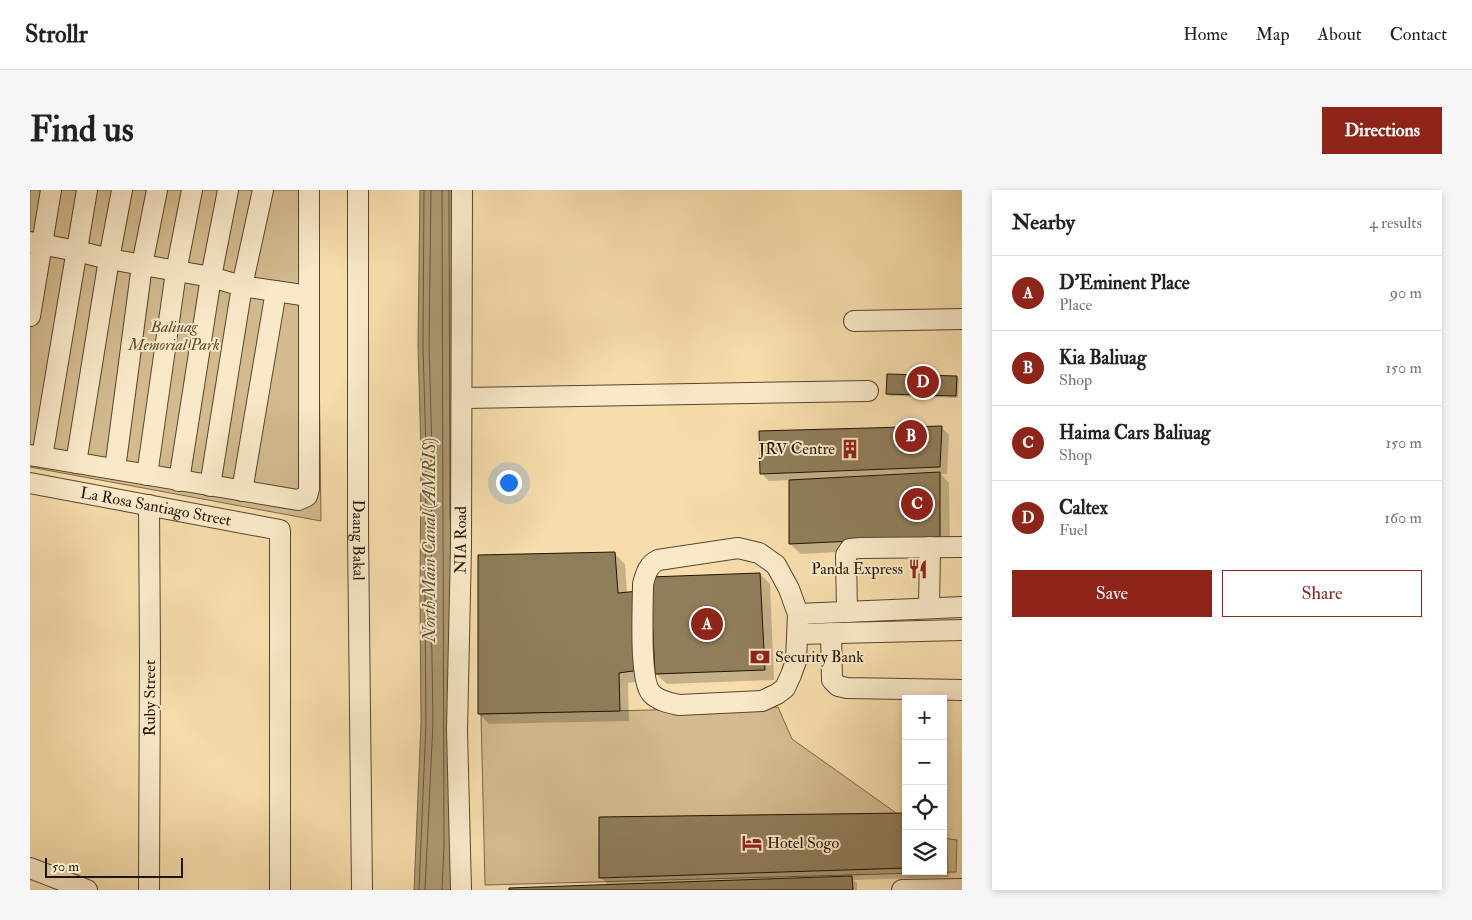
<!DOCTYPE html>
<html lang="en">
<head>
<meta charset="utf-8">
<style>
	body { margin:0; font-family:"IM FELL Double Pica",serif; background:#f6f6f6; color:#222 }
	.controls { position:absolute; right:15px; bottom:15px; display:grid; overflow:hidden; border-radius:0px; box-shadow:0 2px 8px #0003 }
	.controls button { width:45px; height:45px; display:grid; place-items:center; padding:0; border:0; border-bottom:1px solid #e0e0e0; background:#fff; color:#222; font:25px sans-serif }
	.scale { position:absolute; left:15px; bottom:12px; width:138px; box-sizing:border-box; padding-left:5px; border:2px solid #211402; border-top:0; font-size:14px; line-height:18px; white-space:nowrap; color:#211402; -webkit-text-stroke:4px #fae9c9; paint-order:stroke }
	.you { position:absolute; left:478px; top:292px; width:18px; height:18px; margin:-12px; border:4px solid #fff; border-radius:50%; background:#1a73e8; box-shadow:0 0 0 8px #1a73e833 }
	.badge { display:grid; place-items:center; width:32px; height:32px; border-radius:50%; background:#8f2418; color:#fff; font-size:16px; font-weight:700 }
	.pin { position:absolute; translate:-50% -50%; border:2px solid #fff; box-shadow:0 1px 5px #0006 }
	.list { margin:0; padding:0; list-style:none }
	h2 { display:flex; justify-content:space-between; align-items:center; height:65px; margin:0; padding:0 20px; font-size:21px }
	h2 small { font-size:16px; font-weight:400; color:#767676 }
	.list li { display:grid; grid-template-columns:32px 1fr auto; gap:15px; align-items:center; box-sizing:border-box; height:75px; padding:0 20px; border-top:1px solid #e0e0e0 }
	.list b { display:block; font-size:19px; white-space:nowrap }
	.list p { margin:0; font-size:16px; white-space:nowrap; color:#767676 }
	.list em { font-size:16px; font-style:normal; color:#767676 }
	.actions { display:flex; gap:10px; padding:15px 20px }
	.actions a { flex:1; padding:11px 0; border:1px solid #8f2418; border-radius:0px; text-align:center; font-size:18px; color:#8f2418 }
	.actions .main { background:#8f2418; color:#fff }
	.icon { flex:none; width:28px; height:28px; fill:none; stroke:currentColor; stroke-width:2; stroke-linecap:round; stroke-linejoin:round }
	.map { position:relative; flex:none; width:932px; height:700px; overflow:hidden; border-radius:0px }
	header { display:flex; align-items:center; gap:30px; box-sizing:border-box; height:70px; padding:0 25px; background:#fff; border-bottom:1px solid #e0e0e0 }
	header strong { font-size:24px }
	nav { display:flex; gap:28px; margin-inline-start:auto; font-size:18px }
	.intro { display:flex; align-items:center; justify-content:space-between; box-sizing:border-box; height:120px; padding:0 30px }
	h1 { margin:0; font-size:35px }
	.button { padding:12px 22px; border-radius:0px; background:#8f2418; color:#fff; font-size:18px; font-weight:700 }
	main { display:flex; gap:30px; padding:0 30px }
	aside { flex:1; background:#fff; border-radius:0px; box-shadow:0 2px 8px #0003 }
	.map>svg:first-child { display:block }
	.green { fill:#d3bb8f; stroke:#7a6848 }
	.water { fill:#ae9972; stroke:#766445 }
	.shadow { fill:#0003 }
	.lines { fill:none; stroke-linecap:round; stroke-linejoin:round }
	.shore { stroke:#68563a; stroke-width:1 }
	.building { fill:#907d5a; stroke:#211402 }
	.minor-casing { stroke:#56462c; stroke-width:22 }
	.minor { stroke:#fae9c9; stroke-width:20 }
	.labels { text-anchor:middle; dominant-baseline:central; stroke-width:4; stroke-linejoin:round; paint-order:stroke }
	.park-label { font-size:16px; font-style:italic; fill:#5f4e33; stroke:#fae9c9 }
	.poi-label { font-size:16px; fill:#211402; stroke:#fae9c9; text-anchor:end }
	.street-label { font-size:16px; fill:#211402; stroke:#fae9c9 }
	.water-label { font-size:18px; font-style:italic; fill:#605034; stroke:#fae9c9 }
</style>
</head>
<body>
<header>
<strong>Strollr</strong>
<nav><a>Home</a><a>Map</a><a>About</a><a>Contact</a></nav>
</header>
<div class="intro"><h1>Find us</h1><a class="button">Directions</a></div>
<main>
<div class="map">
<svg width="932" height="700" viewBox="0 0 932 700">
	<rect width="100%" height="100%" fill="#f7ddac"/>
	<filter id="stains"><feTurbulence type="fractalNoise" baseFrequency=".004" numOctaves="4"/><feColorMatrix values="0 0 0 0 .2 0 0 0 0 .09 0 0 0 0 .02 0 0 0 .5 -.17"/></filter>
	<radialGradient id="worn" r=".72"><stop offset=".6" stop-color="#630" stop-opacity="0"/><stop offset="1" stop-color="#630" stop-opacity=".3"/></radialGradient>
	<!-- green -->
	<path class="green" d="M 0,0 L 287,0 L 291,331 L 0,277 Z
		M 748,517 L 762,549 L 876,630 L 876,681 L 913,681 L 913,648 L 927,650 L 926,682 L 455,695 L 451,524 Z"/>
	<!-- water -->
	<path class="water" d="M 390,0 L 424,0 L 423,700 L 384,700 L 391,533 L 390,406 L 391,261 L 388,156 Z"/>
	<!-- shadow -->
	<path class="shadow" d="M 927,187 L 929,189 L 928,208 L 860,206 L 857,204 Z
		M 911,237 L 919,245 L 917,284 L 911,284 L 919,293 L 920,356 L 771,364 L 760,354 L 761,290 L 739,291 L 731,283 Z
		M 584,363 L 595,374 L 597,403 L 619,490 L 598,493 L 599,531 L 459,534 L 449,524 Z
		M 730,384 L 740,394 L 744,490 L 637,494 L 626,484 Z
		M 876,625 L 876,681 L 913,681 L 913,631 L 917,635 L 919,687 L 824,690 L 827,693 L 827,700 L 480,700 L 579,696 L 571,687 Z"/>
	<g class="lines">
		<!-- shore -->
		<path class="shore" d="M 419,0 L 420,330
			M 389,700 L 396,533 L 395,406 L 396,261 L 393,156 L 394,0
			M 395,700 L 403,533 L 401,406 L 402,261 L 399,156 L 401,0
			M 412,700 L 414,656 L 412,0"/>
	</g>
	<!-- building -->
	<path class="building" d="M 857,184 L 927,186 L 926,206 L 856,204 Z
		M 912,236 L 910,277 L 730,284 L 729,241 Z
		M 910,282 L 910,347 L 759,354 L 759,290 Z
		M 585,362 L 588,403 L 609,401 L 610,480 L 589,483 L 590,521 L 448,524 L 448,365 Z
		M 730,383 L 735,480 L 625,484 L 620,387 Z
		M 876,623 L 876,678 L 569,688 L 569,627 Z
		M 822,686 L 823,700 L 479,700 L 479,698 Z"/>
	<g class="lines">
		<defs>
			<g id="minor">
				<path id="s1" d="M 328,0 L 328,342 L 332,700"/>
				<path d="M 0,52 L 47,61 L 79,69 L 181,87 L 212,96 L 279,106"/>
				<path d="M 0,126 L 21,0"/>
				<path d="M 824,131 L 932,129"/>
				<path d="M 433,208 L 838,201"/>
				<path d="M 0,265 L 268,310 L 277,306 L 279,299 L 279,0"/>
				<path d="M 12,267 L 57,0"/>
				<path d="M 46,273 L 79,69 L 92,0"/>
				<path d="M 85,279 L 112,75 L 127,0"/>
				<path d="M 117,285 L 146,82 L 162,0"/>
				<path d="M 149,291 L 181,87 L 198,0"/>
				<path id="s2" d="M 0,293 L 250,340 L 250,700"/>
				<path d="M 180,296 L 212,96 L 233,0"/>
				<path d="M 212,301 L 246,101"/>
				<path d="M 119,315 L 120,465 L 119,700"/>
				<path d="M 708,358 L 729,363 L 746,375 L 759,399 L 768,424 L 766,471 L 761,485 L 755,498 L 747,504 L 732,511 L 649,515 C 640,513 628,511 621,503 C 609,489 613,416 613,394 C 616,383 618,375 628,370 Z"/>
				<path d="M 899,418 L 900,357"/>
				<path d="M 817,422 L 816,365 L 820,359 L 830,358 L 932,357"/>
				<path d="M 768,424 L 932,417"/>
				<path d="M 801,443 L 802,490 L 808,496 L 817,498 L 932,500"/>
				<path d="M 768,444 L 932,440"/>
				<path d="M 0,678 L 57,700"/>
				<path id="s3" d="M 431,700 L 427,540 L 431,357 L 432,0"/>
				<path d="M 872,700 L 932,699"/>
			</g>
		</defs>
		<!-- minor casing -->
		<use href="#minor" class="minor-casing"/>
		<!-- minor -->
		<use href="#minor" class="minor"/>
	</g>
	<!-- icons -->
	<defs>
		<symbol id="building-bare" viewBox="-9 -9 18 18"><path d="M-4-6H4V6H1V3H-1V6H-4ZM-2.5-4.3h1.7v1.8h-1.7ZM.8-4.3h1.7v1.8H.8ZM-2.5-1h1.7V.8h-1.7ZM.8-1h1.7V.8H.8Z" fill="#8f2418" stroke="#fae9c9" stroke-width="2.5" paint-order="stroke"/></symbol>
		<symbol id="restaurant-bare" viewBox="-9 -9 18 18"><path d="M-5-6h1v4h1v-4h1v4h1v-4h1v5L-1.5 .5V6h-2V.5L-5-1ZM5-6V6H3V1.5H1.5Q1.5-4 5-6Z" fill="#8f2418" stroke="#fae9c9" stroke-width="2.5" paint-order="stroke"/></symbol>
		<symbol id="bank-bare" viewBox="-9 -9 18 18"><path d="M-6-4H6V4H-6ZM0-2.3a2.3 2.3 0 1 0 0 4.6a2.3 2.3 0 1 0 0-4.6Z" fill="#8f2418" stroke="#fae9c9" stroke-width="2.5" paint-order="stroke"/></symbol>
		<symbol id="hotel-bare" viewBox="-9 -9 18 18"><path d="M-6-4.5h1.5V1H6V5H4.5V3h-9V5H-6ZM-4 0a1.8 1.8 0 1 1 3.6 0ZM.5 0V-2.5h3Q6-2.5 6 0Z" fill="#8f2418" stroke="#fae9c9" stroke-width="2.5" paint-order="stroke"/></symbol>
	</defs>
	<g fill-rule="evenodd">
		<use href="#building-bare" x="806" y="245" width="28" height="28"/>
		<use href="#restaurant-bare" x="874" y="365" width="28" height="28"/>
		<use href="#bank-bare" x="716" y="453" width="28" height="28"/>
		<use href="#hotel-bare" x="708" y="639" width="28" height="28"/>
	</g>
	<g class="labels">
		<!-- park labels -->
		<g class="park-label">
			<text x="144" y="137">Baliuag<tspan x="144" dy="18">Memorial Park</tspan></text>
		</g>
		<!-- poi labels -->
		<g class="poi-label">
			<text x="805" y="259">JRV Centre</text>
			<text x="873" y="379">Panda Express</text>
			<text x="745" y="467" text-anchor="start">Security Bank</text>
			<text x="737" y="653" text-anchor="start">Hotel Sogo</text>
		</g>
		<!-- street labels -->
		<g class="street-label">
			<text stroke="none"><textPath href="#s2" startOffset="128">La Rosa Santiago Street</textPath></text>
			<text stroke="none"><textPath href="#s1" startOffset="350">Daang Bakal</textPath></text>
			<text stroke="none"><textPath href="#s3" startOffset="350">NIA Road</textPath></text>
			<text transform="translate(120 508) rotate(-90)">Ruby Street</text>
		</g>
		<!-- water labels -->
		<g class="water-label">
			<text transform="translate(399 350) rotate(-90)">North Main Canal (AMRIS)</text>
		</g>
	</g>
	<rect width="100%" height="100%" filter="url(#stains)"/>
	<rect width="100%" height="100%" fill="url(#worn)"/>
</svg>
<div class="controls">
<button>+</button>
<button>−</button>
<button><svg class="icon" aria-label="locate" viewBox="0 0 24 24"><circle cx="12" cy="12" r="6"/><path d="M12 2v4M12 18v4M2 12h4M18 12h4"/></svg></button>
<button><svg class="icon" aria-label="layers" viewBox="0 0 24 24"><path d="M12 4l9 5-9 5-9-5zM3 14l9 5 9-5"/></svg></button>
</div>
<div class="scale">50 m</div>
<div class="you"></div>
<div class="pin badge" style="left:677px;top:434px">A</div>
<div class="pin badge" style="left:881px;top:246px">B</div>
<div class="pin badge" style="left:887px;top:314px">C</div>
<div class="pin badge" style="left:893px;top:192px">D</div>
</div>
<aside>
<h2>Nearby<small>4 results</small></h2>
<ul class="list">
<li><span class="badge">A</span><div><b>D'Eminent Place</b><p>Place</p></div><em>90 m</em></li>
<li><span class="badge">B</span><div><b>Kia Baliuag</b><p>Shop</p></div><em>150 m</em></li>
<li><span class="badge">C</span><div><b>Haima Cars Baliuag</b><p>Shop</p></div><em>150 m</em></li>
<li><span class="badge">D</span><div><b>Caltex</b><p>Fuel</p></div><em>160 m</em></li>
</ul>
<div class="actions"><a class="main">Save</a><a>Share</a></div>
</aside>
</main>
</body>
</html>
